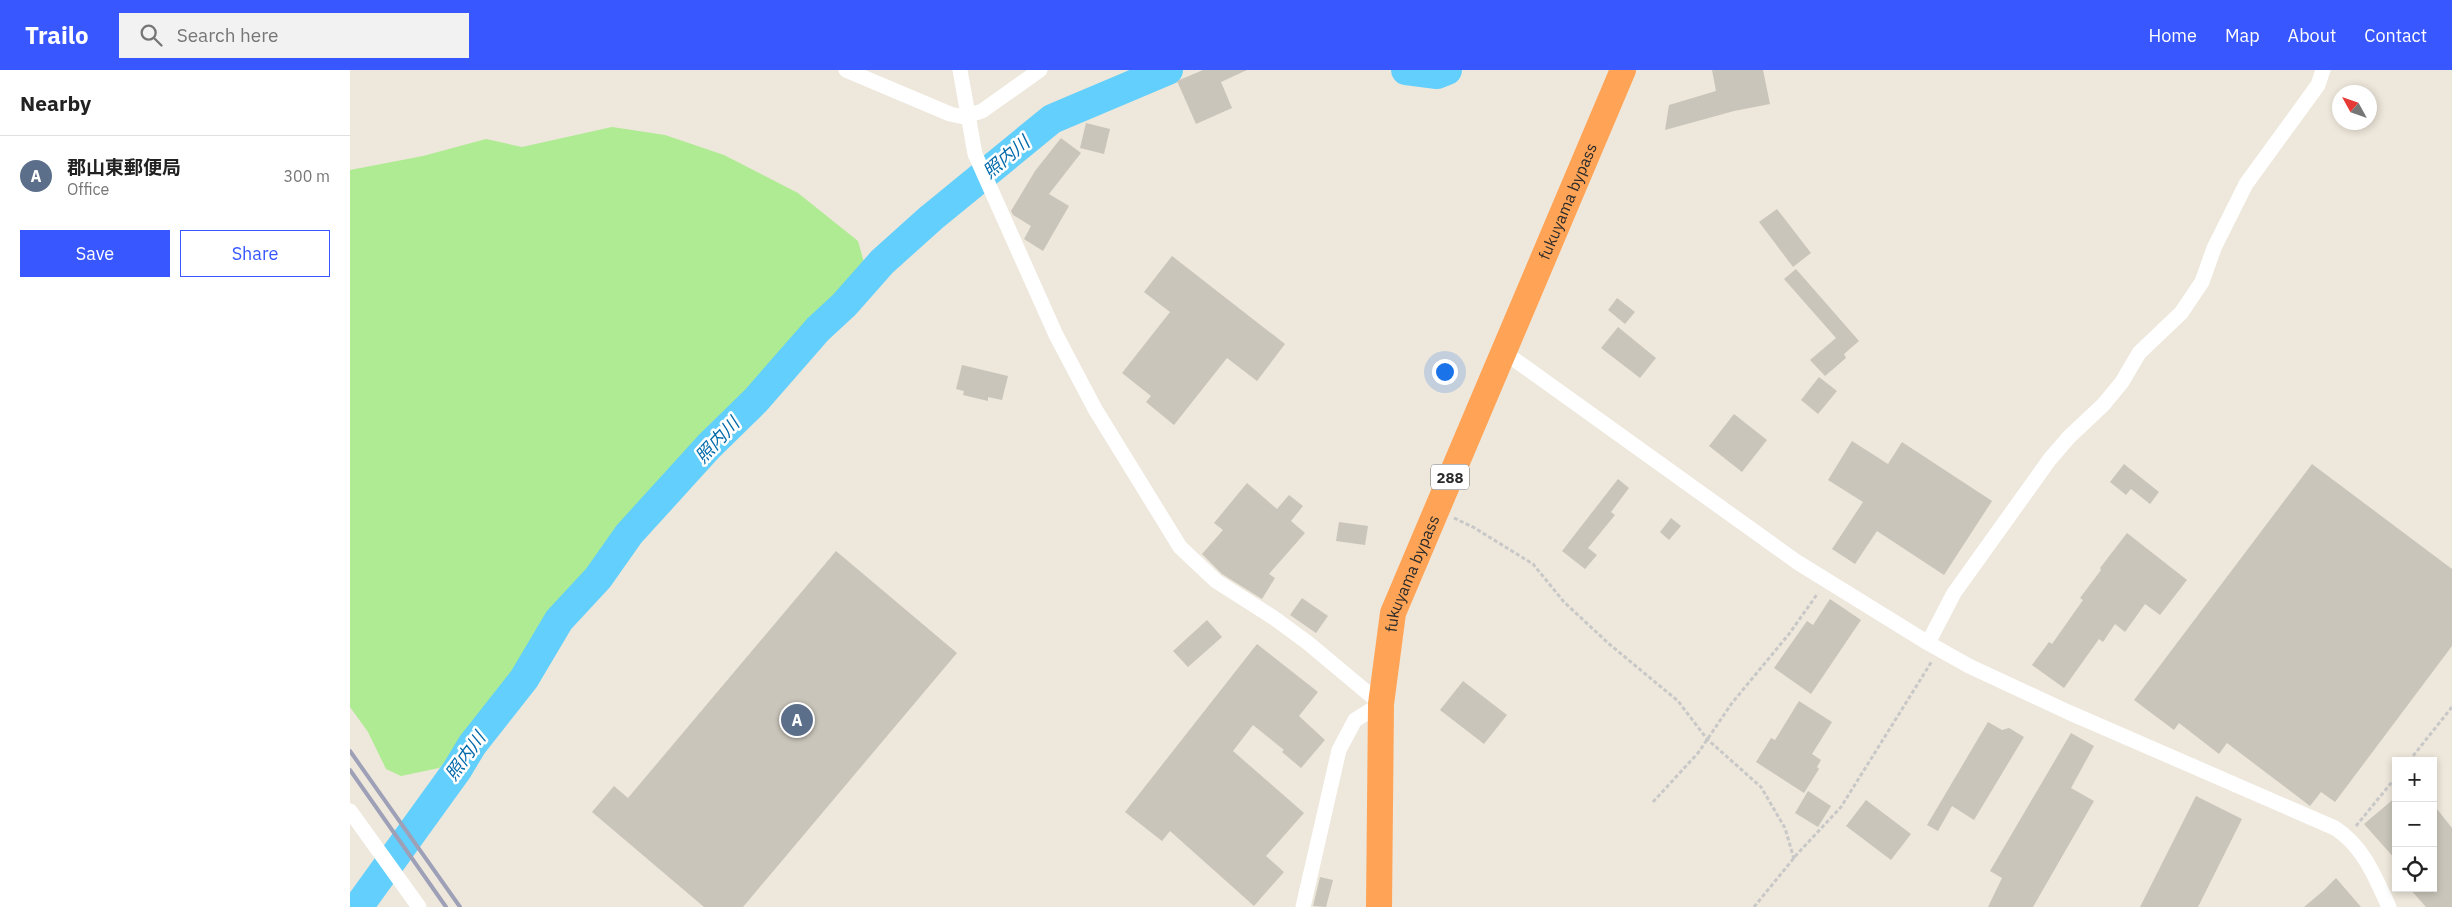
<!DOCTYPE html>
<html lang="en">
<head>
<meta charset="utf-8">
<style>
	body { margin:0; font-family:"IBM Plex Sans","Noto Sans JP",sans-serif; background:#f2f2f2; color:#222 }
	.controls { position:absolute; right:15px; bottom:15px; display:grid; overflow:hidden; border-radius:0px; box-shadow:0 2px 8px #0003 }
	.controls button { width:45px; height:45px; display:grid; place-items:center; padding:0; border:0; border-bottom:1px solid #e0e0e0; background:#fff; color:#222; font:25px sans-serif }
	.compass { position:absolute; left:1982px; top:15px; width:45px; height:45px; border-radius:50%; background:#fff; box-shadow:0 2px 8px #0003; rotate:310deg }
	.you { position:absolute; left:1094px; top:301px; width:18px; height:18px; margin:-12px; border:4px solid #fff; border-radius:50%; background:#1a73e8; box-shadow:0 0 0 8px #1a73e833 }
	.badge { display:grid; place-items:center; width:32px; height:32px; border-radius:50%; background:#3857ff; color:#fff; font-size:16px; font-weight:700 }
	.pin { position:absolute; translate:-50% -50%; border:2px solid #fff; box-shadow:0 1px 5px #0006 }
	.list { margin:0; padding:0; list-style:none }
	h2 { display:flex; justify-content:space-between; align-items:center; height:65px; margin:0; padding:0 20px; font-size:21px }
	h2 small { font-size:16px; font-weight:400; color:#767676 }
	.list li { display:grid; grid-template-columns:32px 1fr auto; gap:15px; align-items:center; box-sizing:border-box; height:80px; padding:0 20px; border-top:1px solid #e0e0e0 }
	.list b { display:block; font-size:19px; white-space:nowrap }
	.list p { margin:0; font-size:16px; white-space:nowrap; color:#767676 }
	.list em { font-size:16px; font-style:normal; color:#767676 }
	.actions { display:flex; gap:10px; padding:15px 20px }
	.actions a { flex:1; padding:11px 0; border:1px solid #3857ff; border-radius:0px; text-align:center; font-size:18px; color:#3857ff }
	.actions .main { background:#3857ff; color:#fff }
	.icon { flex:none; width:28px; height:28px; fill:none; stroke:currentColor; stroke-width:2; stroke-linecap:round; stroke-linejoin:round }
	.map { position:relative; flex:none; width:2102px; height:837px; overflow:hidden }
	header { display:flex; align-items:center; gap:30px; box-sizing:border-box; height:70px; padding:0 25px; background:#3857ff; color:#fff }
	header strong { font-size:24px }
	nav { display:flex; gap:28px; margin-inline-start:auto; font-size:18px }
	.search { width:350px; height:45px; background:#f2f2f2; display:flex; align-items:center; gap:12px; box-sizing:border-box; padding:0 18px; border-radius:0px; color:#767676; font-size:19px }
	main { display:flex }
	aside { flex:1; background:#fff }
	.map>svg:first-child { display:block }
	.green { fill:#aeeb92 }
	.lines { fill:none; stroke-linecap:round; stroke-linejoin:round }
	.river { stroke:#63cffc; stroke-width:30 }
	.building { fill:#c9c5ba }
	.path { stroke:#c8c8c8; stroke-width:3; stroke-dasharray:4 2.5; stroke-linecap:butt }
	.street { stroke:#fff; stroke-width:15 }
	.highway { stroke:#ffa456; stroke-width:26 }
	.rail { stroke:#9da0b7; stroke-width:4 }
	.labels { text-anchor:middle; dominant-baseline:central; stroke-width:5; stroke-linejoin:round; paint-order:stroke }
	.shield { fill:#fff; stroke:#6b6b6b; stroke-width:1 }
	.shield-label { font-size:15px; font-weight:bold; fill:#2b2b2b }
	.street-label { font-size:16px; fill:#2b2b2b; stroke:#fff }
	.water-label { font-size:18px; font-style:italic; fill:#006aaa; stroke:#fff }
</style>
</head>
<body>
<header>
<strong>Trailo</strong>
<div class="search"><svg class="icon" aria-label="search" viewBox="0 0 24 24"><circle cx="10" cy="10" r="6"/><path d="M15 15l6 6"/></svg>Search here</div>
<nav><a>Home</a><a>Map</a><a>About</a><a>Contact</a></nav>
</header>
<main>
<aside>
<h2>Nearby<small></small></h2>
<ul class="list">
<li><span class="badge" style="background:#5c6f8a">A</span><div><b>郡山東郵便局</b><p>Office</p></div><em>300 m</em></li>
</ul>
<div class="actions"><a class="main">Save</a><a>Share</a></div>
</aside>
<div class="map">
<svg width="2102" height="837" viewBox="0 0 2102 837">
	<rect width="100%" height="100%" fill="#eee7db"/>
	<!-- green -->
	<path class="green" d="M 262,57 L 315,65 L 374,85 L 448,123 L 508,171 L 517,203 L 426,289 L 275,451 L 220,527 L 148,643 L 89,698 L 51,706 L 36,699 L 18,662 L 0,637 L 0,100 L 73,86 L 136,69 L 172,77 Z"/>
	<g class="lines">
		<!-- river -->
		<path class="river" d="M 1056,0 L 1087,4 L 1097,0
			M 8,837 L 107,700 L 122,675 L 174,609 L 209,550 L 248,508 L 279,464 L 359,376 L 406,330 L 468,259 L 494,235 L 532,192 L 581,148 L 702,49 L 818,0"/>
	</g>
	<!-- building -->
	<path class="building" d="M 853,0 L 897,0 L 871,12 L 882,38 L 846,54 L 827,11 Z
		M 1362,0 L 1413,0 L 1420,34 L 1384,41 L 1315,60 L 1319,35 L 1366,21 Z
		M 736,53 L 760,59 L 754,84 L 730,78 Z
		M 711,68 L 731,83 L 699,124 L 719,136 L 693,181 L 674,169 L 681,156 L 663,145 L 661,141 L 685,101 Z
		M 1427,139 L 1461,183 L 1443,197 L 1409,152 Z
		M 822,186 L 935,274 L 907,311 L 877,288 L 824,355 L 796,332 L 801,326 L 772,303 L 820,242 L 794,222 Z
		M 1446,199 L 1509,271 L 1494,284 L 1496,288 L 1475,306 L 1460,290 L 1486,268 L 1434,209 Z
		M 1267,228 L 1285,242 L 1275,254 L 1258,240 Z
		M 1268,257 L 1306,288 L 1290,308 L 1251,278 Z
		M 612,295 L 658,306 L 652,330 L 638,327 L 638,331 L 613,325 L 614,321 L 606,319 Z
		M 1469,307 L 1487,321 L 1468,344 L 1451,330 Z
		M 1384,344 L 1417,370 L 1392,402 L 1359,376 Z
		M 1502,371 L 1538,394 L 1552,372 L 1642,431 L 1594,505 L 1527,461 L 1505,494 L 1482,479 L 1513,432 L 1478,410 Z
		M 1774,394 L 1809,422 L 1800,434 L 1781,419 L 1776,425 L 1760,412 Z
		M 1962,394 L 2102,499 L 2102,576 L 1985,732 L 1971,722 L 1960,736 L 1877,673 L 1869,684 L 1829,653 L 1824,660 L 1784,630 Z
		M 1268,409 L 1279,418 L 1261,442 L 1265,445 L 1238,478 L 1247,485 L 1235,499 L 1212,481 Z
		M 897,413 L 927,439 L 939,425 L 953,436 L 941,451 L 955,463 L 919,504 L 925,508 L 912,529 L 872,504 L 852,484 L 873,460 L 864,453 Z
		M 1321,448 L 1331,456 L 1319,470 L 1310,462 Z
		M 989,452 L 1018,456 L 1015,475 L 986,471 Z
		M 1777,463 L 1837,510 L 1810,545 L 1795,534 L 1775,562 L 1765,554 L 1753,572 L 1749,569 L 1714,618 L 1682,595 L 1699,572 L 1702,574 L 1733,530 L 1730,528 L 1751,500 L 1750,498 Z
		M 486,481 L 607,583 L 393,837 L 354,837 L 242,742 L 264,716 L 278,728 Z
		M 952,528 L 978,546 L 966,563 L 940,545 Z
		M 1480,529 L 1511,550 L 1461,624 L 1424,598 L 1457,551 L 1463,555 Z
		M 857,550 L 872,567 L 838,597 L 823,581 Z
		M 907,574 L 968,622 L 949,646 L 975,670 L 951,698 L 932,682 L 934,680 L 903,655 L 883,681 L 954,743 L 916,786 L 934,802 L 904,836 L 820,761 L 812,771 L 775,742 Z
		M 1113,611 L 1157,645 L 1134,674 L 1090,640 Z
		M 1449,631 L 1482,652 L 1462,684 L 1471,690 L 1467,697 L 1469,699 L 1454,723 L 1406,692 L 1421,668 L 1425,670 Z
		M 1638,652 L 1652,660 L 1659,658 L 1674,667 L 1624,750 L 1602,736 L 1588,761 L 1577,755 Z
		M 1721,663 L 1744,676 L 1721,718 L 1744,731 L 1683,837 L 1638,837 L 1652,808 L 1640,801 Z
		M 1458,721 L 1481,736 L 1468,757 L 1445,743 Z
		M 1846,726 L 1892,749 L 1848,837 L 1790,837 Z
		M 2046,727 L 2046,790 L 2014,754 Z
		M 1516,730 L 1561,764 L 1541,790 L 1496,756 Z
		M 2083,734 L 2102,758 L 2102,837 L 2076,837 L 2059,818 L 2083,818 Z
		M 970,807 L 983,810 L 976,837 L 963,836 Z
		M 1986,808 L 2011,837 L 1954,837 L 1973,821 Z"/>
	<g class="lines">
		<!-- path -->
		<path class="path" d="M 1104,448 L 1123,457 L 1183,494 L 1214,532 L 1258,573 L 1328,631 L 1357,669 L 1411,717 L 1435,758 L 1444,789
			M 2059,691 L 2102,637
			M 1303,732 L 1348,683 L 1382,633 L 1439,564 L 1468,523
			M 2006,756 L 2046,707
			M 1404,837 L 1448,783 L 1491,737 L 1582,591"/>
		<!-- street -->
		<path class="street" d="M 496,0 L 600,44 L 614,47 L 632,41 L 690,0
			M 610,0 L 625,84 L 706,265 L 745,339 L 830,477 L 866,511 L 924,548 L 958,573 L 1031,634 L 1005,650 L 989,680 L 953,837
			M 1154,282 L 1447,492 L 1578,573 L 1619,596 L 1718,642 L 1985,758 C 2014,777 2025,807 2039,837
			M 1578,573 L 1604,523 L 1700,389 L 1719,367 L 1753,335 L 1772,312 L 1789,283 L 1831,243 L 1852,212 L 1864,178 L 1896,114 L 1968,15 L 1973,0
			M 0,741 L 69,837"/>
		<!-- highway -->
		<path class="highway" id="s1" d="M 1029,837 L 1031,634 L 1043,543 L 1273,0"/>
		<!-- rail -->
		<path class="rail" d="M 0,681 L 110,837
			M 0,700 L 96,837"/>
	</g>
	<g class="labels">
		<!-- shield labels -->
		<rect class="shield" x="1081" y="394.5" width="38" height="25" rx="4"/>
		<g class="shield-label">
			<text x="1100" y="407">288</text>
		</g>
		<!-- street labels -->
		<g class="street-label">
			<text stroke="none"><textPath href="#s1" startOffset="742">fukuyama bypass</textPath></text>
			<text stroke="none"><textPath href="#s1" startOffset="338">fukuyama bypass</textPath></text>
		</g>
		<!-- water labels -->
		<g class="water-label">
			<text transform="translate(656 87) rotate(-40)">照内川</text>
			<text transform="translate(367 370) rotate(-47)">照内川</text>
			<text transform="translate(115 686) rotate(-54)">照内川</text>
		</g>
	</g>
</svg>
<div class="controls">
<button>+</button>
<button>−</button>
<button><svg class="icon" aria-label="locate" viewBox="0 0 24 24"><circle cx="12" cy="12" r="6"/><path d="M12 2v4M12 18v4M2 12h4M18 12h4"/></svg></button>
</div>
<svg class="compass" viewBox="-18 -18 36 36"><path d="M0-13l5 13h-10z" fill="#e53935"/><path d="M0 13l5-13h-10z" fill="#767676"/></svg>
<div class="you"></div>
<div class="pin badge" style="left:447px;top:650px;background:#5c6f8a">A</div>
</div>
</main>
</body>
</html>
